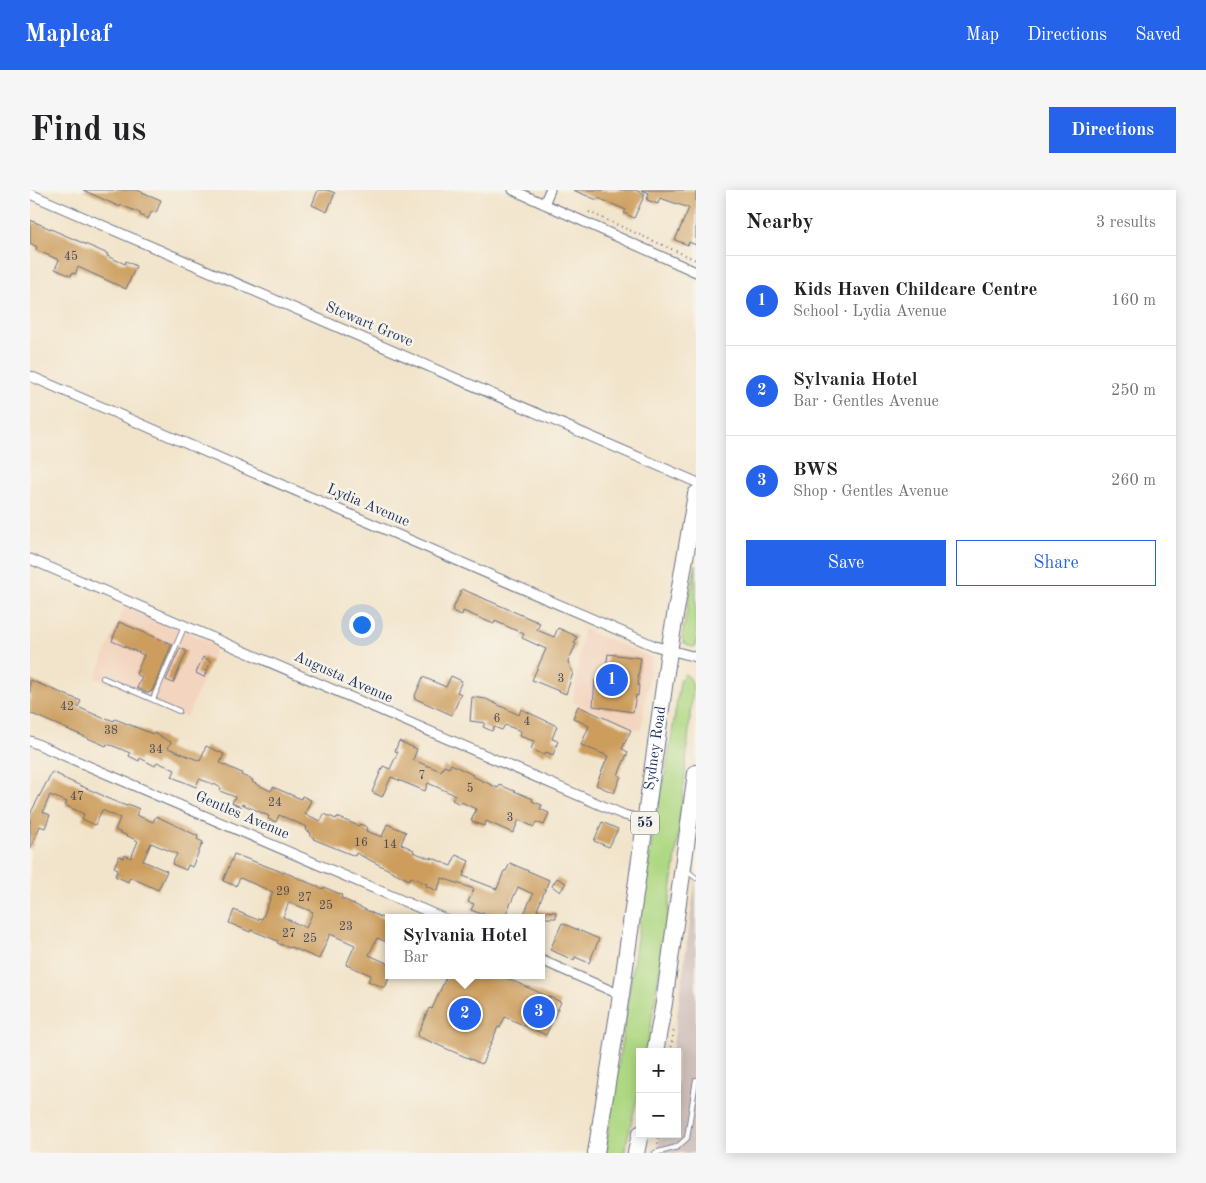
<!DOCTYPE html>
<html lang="en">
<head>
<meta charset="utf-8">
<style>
	body { margin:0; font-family:"Old Standard TT",serif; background:#f6f6f6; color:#202124 }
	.controls { position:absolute; right:15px; bottom:15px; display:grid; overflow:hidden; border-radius:0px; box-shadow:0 2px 12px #0003 }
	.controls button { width:45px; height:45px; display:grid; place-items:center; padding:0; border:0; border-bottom:1px solid #e0e0e0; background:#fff; color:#202124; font:25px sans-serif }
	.you { position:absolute; left:331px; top:434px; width:18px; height:18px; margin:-12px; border:4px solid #fff; border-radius:50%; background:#1a73e8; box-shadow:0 0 0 8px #1a73e833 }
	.badge { display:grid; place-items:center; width:32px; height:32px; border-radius:50%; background:#2563eb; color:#fff; font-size:16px; font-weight:700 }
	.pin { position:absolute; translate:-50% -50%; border:2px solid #fff; box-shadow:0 1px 5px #0006 }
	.popup { position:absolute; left:355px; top:724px; width:160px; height:65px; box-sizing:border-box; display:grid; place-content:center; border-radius:0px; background:#fff; filter:drop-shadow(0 1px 4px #0005); font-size:16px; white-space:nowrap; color:#757577 }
	.popup b { font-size:19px; color:#202124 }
	.popup::after { content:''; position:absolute; left:50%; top:100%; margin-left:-10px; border:10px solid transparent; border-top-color:#fff }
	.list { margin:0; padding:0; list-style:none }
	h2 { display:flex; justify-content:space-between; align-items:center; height:65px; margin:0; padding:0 20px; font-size:21px }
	h2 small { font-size:16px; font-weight:400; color:#757577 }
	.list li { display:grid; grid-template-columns:32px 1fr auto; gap:15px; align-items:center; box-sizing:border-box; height:90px; padding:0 20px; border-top:1px solid #e0e0e0 }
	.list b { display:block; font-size:19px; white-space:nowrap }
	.list p { margin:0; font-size:16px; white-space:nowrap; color:#757577 }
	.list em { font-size:16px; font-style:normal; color:#757577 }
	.actions { display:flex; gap:10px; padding:15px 20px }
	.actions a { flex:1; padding:11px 0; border:1px solid #2563eb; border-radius:0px; text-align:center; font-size:18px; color:#2563eb }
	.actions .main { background:#2563eb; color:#fff }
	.map { position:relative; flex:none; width:666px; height:963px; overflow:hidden; border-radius:0px }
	header { display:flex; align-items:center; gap:30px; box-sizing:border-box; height:70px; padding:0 25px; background:#2563eb; color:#fff }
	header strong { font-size:24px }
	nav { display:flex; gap:28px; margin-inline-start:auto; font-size:18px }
	.intro { display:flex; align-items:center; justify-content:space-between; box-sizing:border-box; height:120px; padding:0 30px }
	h1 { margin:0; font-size:35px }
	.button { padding:12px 22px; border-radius:0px; background:#2563eb; color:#fff; font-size:18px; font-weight:700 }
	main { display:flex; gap:30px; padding:0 30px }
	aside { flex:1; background:#fff; border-radius:0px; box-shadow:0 2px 12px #0003 }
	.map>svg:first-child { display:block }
	.built { fill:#f3d4bf }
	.industrial { fill:#cfc0bb }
	.green { fill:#afd883; stroke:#658470 }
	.building { fill:#cc9d5d; fill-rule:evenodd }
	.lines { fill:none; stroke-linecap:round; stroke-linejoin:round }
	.lane-casing { stroke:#666e84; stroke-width:6 }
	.street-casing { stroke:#666e84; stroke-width:11 }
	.highway-casing { stroke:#666e84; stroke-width:18 }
	.path { stroke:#666e84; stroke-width:2; stroke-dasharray:1 4; stroke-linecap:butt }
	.lane { stroke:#fff; stroke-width:4.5 }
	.street { stroke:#fff; stroke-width:9 }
	.highway { stroke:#fff; stroke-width:16 }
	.labels { text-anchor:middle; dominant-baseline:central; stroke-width:5; stroke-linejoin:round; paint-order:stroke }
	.number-label { font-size:12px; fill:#474a5e }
	.shield { fill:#f7f3e8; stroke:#5d6a87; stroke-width:1 }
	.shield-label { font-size:14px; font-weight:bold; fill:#1b2f5e }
	.street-label { font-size:15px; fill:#1b2f5e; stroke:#f7f3e8 }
</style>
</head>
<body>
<header>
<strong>Mapleaf</strong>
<nav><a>Map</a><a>Directions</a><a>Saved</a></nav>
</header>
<div class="intro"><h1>Find us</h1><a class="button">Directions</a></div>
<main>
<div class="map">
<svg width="666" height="963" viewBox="0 0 666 963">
	<rect width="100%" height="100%" fill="#f7f3e8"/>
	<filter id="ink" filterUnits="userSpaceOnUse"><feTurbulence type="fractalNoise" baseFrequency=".02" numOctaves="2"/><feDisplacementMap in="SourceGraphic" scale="10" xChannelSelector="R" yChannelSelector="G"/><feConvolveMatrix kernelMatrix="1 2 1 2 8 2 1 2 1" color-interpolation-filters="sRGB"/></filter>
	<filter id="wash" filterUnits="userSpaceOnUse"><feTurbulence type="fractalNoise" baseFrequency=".0096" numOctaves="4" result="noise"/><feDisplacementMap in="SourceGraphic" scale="20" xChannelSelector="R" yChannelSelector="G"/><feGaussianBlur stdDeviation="1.12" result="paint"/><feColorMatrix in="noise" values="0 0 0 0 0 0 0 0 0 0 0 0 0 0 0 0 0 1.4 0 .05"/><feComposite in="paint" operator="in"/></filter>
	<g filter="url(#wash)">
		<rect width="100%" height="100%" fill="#f2e4cb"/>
		<!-- built -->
		<path class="built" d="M 95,416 L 187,455 L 157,527 L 65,488 Z
			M 553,439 L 622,468 L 611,541 L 543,512 Z"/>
		<!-- industrial -->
		<path class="industrial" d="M 666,688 L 666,963 L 627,963 L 631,944 L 647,944 L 647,862 L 642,862 Z"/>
		<!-- green -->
		<path class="green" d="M 666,374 L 666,456 L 662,457 L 654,453 L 652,447 Z
			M 655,484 L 660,488 L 663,497 L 653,603 L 645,674 L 626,806 L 616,862 L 610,862 L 610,896 L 594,963 L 575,963 L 623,642 L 638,569 L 650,492 L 651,488 Z"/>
		<g id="blocks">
			<!-- building -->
			<path class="building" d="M 53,0 L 107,0 L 131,10 L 126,23 L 122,21 L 118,29 L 110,25 L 110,23 L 91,15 L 90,17 Z
				M 288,0 L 297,0 L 305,3 L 297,22 L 282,15 Z
				M 543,0 L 605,0 L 615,4 L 604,28 L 594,23 L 596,20 L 568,8 L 567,10 Z
				M 611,0 L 666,0 L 666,55 L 659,52 L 658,55 L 645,50 L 659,18 L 630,8 L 628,14 L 617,10 L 619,3 Z
				M 0,30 L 78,64 L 77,66 L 95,74 L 96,71 L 106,76 L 96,99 L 48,77 L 45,84 L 42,83 L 41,86 L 25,79 L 29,70 L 6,60 L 7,57 L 0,53 Z
				M 432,399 L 510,433 L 507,440 L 524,447 L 528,438 L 544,445 L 544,446 L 547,447 L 544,453 L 546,454 L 538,472 L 543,483 L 536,504 L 502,490 L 516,459 L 492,448 L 494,444 L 465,431 L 464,434 L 433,421 L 432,425 L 422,421 Z
				M 89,432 L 142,454 L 122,501 L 118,503 L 107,498 L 112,487 L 106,484 L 114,465 L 82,451 Z
				M 150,458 L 157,461 L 143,493 L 136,490 Z
				M 578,464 L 611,468 L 608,487 L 609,487 L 608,496 L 609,496 L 608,506 L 606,505 L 603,522 L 563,516 L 565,490 L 574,491 Z
				M 173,467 L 181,471 L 174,487 L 166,483 Z
				M 421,486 L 432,491 L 427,502 L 431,504 L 422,525 L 384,508 L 393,487 L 416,497 Z
				M 0,490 L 51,511 L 48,517 L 75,529 L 76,528 L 84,531 L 85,529 L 123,544 L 124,543 L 141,552 L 138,558 L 170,571 L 176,556 L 194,564 L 190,573 L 212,583 L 211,585 L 223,590 L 222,592 L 241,601 L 243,597 L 271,609 L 272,606 L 281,610 L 275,624 L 291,631 L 294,624 L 306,629 L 307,627 L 329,636 L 330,634 L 337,637 L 336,641 L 352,647 L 357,634 L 376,642 L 371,654 L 384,660 L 383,662 L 401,669 L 401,667 L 421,676 L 426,665 L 439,671 L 433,686 L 467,699 L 474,681 L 476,681 L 480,673 L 519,690 L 507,720 L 526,722 L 526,728 L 492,728 L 503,704 L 488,697 L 474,728 L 467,728 L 452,722 L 451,724 L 441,720 L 444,714 L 438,712 L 444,699 L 412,688 L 407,701 L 396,696 L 397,694 L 381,687 L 379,690 L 326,663 L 325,666 L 283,649 L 284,648 L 280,646 L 281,643 L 276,640 L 277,637 L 249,625 L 246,632 L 238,629 L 239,626 L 232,623 L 212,614 L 211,617 L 202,613 L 205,607 L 190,601 L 191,598 L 186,595 L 169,589 L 166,597 L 142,587 L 145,580 L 127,572 L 125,576 L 110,568 L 109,571 L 99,566 L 100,563 L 86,557 L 77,554 L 76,556 L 0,523 Z
				M 442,507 L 456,509 L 489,525 L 491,519 L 527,536 L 522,549 L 528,551 L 523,565 L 516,562 L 514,565 L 501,559 L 504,551 L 489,546 L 491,541 L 475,535 L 472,540 L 464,537 L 462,541 L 453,537 L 455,533 L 440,531 Z
				M 548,516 L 601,540 L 592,559 L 598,562 L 588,585 L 591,586 L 584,603 L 566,595 L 578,566 L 551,555 L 559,536 L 543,528 Z
				M 369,551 L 387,559 L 383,570 L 411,581 L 414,576 L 419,578 L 421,574 L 443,585 L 442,586 L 468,598 L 470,595 L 503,609 L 502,611 L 512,615 L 510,619 L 519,623 L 514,635 L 506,632 L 504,637 L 489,630 L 483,643 L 456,631 L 454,636 L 441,631 L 446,619 L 431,612 L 430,614 L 422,610 L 425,605 L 398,593 L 395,601 L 361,587 L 352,607 L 342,602 L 353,576 L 360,579 L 368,562 L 365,561 Z
				M 22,582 L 33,587 L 33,588 L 74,606 L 74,607 L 91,614 L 97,616 L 98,614 L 109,619 L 106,625 L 123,632 L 126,626 L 168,646 L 167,649 L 173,652 L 162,677 L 158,675 L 156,680 L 142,674 L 147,664 L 121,653 L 113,671 L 137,681 L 128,700 L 100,687 L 98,692 L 85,686 L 88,679 L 84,677 L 89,666 L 94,668 L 95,665 L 101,668 L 108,651 L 85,640 L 90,628 L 72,620 L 65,635 L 52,629 L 54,624 L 35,615 L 37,612 L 20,605 L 13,622 L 20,625 L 15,638 L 10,636 L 0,660 L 0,624 Z
				M 572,632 L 588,639 L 579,657 L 564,651 Z
				M 204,664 L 252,682 L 252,681 L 293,699 L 294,697 L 312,705 L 311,708 L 359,731 L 359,753 L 347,748 L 339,765 L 359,774 L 359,788 L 355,798 L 338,791 L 341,785 L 316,775 L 325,755 L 300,744 L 289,769 L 261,757 L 260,758 L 247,753 L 248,751 L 221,740 L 220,742 L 199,733 L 204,720 L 228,730 L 229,728 L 232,729 L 243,702 L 210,688 L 206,696 L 193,691 ZM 259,712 L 283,722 L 276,738 L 253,727 Z
				M 527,688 L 536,693 L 530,702 L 522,696 Z
				M 532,733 L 569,749 L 559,773 L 545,767 L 544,770 L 520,760 Z
				M 417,785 L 469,785 L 531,812 L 516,845 L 475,827 L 470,838 L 468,837 L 452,874 L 387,846 L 399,818 L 402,819 Z"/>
		</g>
	</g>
	<g filter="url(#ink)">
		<use href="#blocks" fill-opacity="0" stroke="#666e84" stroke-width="1"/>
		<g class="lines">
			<defs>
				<path id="lane" d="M 73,488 L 149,521
					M 123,509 L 155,435
					M 656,680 L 666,688
					M 625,963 L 647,957 L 657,948 L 666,890"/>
				<path id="street" d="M 483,0 L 666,82
					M 0,4 L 666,292
					M 514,14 L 520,0
					M 0,186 L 625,456 L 666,467
					M 0,369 L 594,625 L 606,628 L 615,628
					M 0,551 L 413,728
					M 511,770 L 591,805"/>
				<g id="highway">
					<path d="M 625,862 L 634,813 L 666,583"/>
					<path id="s1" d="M 566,963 L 591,805 L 639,461 L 666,304"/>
					<path d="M 606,963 L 610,944"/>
				</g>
			</defs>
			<!-- lane casing -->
			<use href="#lane" class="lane-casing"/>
			<!-- street casing -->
			<use href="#street" class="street-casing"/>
			<!-- highway casing -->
			<use href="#highway" class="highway-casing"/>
			<!-- path -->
			<path class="path" d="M 559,22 L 666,70
				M 641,862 L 644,837
				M 628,954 L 629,944"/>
			<!-- lane -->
			<use href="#lane" class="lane"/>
			<!-- street -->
			<use href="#street" class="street"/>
			<!-- highway -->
			<use href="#highway" class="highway"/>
		</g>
	</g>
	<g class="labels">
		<!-- number labels -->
		<g class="number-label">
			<text x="41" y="67">45</text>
			<text x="531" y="489">3</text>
			<text x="37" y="517">42</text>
			<text x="467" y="529">6</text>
			<text x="497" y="532">4</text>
			<text x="81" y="541">38</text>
			<text x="126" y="560">34</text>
			<text x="392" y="586">7</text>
			<text x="440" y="599">5</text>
			<text x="47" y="607">47</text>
			<text x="245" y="613">24</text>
			<text x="480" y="628">3</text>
			<text x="331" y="653">16</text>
			<text x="360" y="655">14</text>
			<text x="253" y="702">29</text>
			<text x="275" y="708">27</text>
			<text x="296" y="716">25</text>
			<text x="316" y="737">23</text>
			<text x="259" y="744">27</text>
			<text x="280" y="749">25</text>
		</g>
		<!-- shield labels -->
		<rect class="shield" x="601" y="621.5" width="28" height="23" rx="4"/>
		<g class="shield-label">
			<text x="615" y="633">55</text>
		</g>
		<!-- street labels -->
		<g class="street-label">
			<text transform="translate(339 135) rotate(23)">Stewart Grove</text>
			<text transform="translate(338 316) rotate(23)">Lydia Avenue</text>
			<text transform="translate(313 488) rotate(24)">Augusta Avenue</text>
			<text stroke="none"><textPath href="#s1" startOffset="409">Sydney Road</textPath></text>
			<text transform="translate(212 626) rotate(23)">Gentles Avenue</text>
		</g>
	</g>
</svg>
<div class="controls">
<button>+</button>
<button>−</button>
</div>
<div class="you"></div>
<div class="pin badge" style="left:582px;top:490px">1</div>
<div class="pin badge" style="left:435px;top:824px">2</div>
<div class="popup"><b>Sylvania Hotel</b>Bar</div>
<div class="pin badge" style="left:509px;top:822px">3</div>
</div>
<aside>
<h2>Nearby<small>3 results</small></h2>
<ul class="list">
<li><span class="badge">1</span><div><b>Kids Haven Childcare Centre</b><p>School · Lydia Avenue</p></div><em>160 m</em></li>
<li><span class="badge">2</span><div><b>Sylvania Hotel</b><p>Bar · Gentles Avenue</p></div><em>250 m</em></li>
<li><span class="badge">3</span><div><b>BWS</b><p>Shop · Gentles Avenue</p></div><em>260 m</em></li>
</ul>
<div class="actions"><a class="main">Save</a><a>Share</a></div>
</aside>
</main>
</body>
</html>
